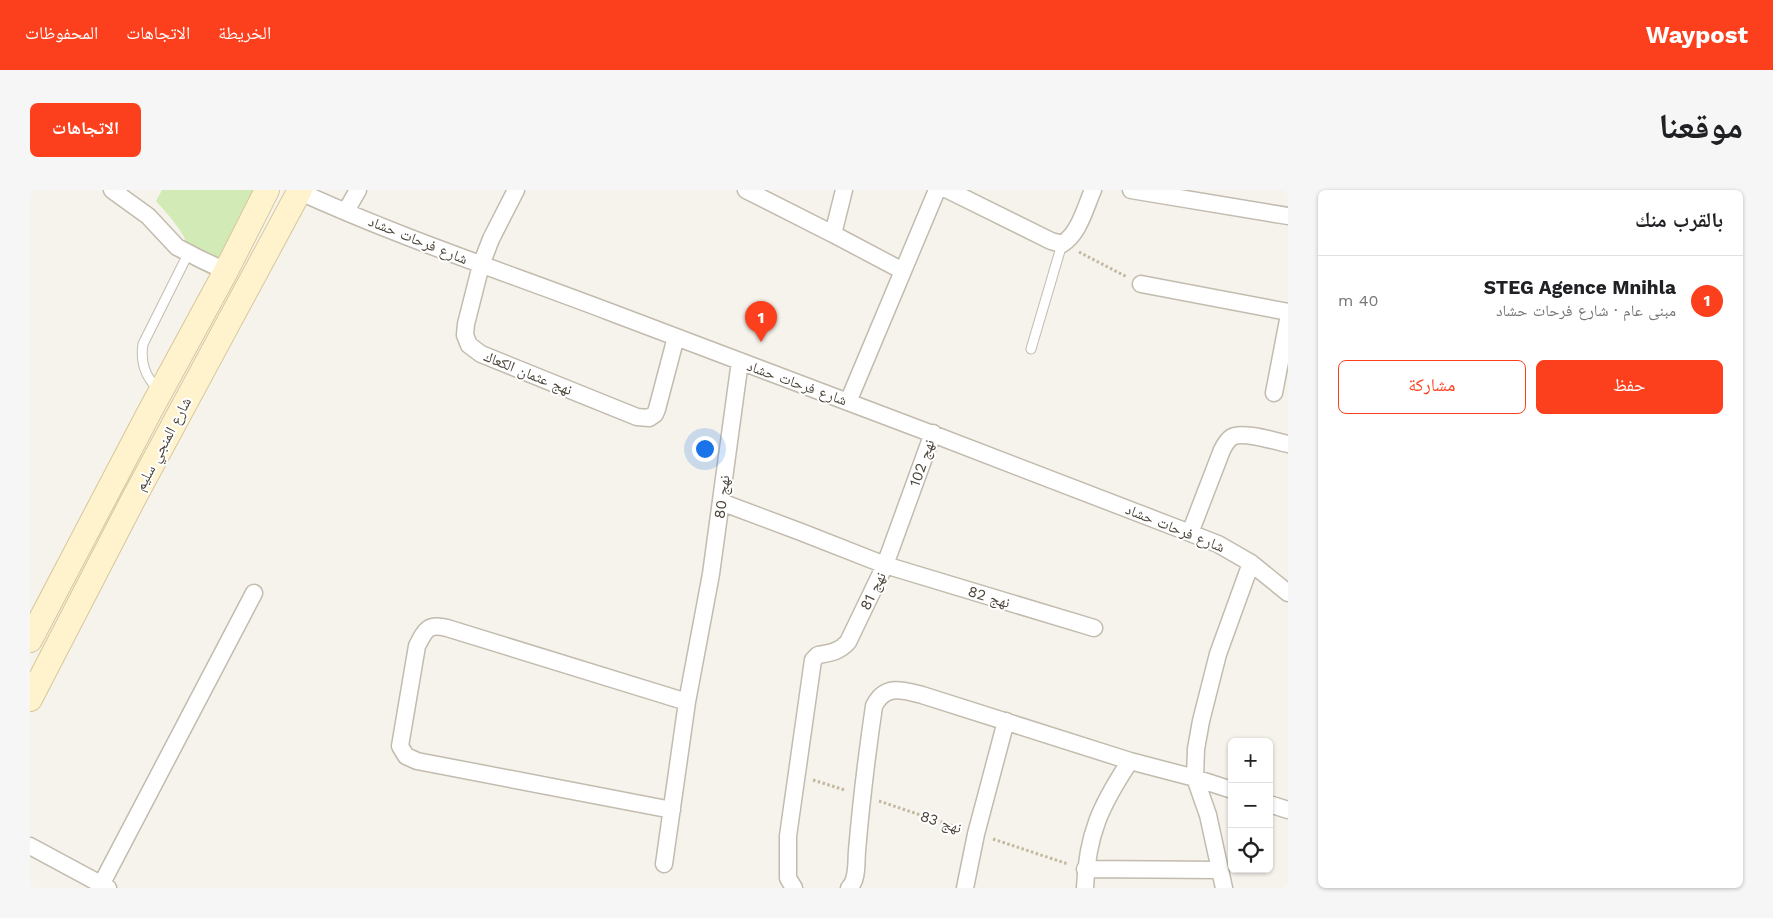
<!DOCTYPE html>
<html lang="ar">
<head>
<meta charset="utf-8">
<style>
	body { margin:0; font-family:"Work Sans","Noto Naskh Arabic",sans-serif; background:#f6f6f6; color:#202124; direction:rtl }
	.controls { position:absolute; right:15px; bottom:15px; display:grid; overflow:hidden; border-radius:8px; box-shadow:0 1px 4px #0004 }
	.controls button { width:45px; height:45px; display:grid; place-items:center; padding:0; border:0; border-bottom:1px solid #e0e0e0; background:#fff; color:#202124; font:25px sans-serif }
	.you { position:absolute; left:674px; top:258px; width:18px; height:18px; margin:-12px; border:4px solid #fff; border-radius:50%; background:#1a73e8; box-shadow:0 0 0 8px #1a73e833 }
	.badge { display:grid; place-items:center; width:32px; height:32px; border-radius:50%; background:#fc3f1d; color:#fff; font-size:16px; font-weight:700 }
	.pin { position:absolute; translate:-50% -41px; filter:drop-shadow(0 1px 2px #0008) }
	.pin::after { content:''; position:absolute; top:26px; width:18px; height:15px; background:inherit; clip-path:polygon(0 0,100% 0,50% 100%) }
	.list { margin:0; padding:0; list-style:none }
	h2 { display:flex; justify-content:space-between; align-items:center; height:65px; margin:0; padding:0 20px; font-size:21px }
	h2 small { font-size:16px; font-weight:400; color:#757577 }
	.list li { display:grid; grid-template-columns:32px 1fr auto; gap:15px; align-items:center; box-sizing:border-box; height:90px; padding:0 20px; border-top:1px solid #e0e0e0 }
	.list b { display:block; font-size:19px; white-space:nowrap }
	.list p { margin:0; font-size:16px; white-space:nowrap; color:#757577 }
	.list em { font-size:16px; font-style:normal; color:#757577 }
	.actions { display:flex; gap:10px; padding:15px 20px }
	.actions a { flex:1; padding:11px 0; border:1px solid #fc3f1d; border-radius:8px; text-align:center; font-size:18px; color:#fc3f1d }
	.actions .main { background:#fc3f1d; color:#fff }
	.icon { flex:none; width:28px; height:28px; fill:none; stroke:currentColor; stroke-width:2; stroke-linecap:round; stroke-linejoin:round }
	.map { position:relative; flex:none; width:1258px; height:698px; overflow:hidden; direction:ltr; border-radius:8px }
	header { display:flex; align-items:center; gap:30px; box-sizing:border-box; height:70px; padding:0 25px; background:#fc3f1d; color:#fff }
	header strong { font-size:24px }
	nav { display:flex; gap:28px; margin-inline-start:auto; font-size:18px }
	.intro { display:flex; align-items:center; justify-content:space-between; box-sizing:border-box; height:120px; padding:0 30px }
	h1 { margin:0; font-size:35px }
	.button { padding:12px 22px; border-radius:8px; background:#fc3f1d; color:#fff; font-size:18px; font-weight:700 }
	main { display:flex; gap:30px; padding:0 30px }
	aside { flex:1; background:#fff; border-radius:8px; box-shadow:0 1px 4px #0004 }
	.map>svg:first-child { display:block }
	.green { fill:#d2eab5 }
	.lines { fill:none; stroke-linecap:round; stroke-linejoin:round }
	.service-casing { stroke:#c2bbae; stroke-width:11 }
	.minor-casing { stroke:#c2bbae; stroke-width:19 }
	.secondary-casing { stroke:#d6c79b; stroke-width:26 }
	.path { stroke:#c4b79f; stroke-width:3; stroke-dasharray:2.5 2.5; stroke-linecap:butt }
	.service { stroke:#fff; stroke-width:9 }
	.minor { stroke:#fff; stroke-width:16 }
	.secondary { stroke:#fff3cd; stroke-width:24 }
	.labels { text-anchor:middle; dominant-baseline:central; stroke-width:4; stroke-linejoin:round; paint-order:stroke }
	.street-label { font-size:15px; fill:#4b4439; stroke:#fff }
</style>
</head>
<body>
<header>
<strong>Waypost</strong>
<nav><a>الخريطة</a><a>الاتجاهات</a><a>المحفوظات</a></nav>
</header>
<div class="intro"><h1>موقعنا</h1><a class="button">الاتجاهات</a></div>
<main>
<aside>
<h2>بالقرب منك<small></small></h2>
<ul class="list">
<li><span class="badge">1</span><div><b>STEG Agence Mnihla</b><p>مبنى عام · شارع فرحات حشاد</p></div><em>40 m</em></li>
</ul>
<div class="actions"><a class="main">حفظ</a><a>مشاركة</a></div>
</aside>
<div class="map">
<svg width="1258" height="698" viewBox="0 0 1258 698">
	<rect width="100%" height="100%" fill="#f6f3ec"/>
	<!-- green -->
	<path class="green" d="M 132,0 L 226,0 L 182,86 L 163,76 C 158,45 146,34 126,11 Z"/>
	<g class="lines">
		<defs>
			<path id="service" d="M 1001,159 L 1032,54
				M 129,200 C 115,187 110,173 113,154 L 158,64"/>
			<path id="minor" d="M 82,0 L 118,26 L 147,57 L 170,69 L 196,81
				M 266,0 C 368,47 475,82 580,122 C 774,195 967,268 1160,343 L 1188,354 L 1221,373 L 1258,403
				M 486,0 L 461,49 L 451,75 L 436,134 L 435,145 L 439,155 L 451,164 L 607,227 L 619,228 L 625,224 L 627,219 L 646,147
				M 716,0 L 803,44 L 814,0
				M 918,0 L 1021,51 L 1032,54 C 1049,44 1055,18 1063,0
				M 1101,0 L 1258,26
				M 316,21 L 328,0
				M 803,44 L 873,81
				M 1111,94 L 1258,122
				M 1244,203 L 1258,130
				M 818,212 L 907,0
				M 691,312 L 771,342 L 855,375 L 1064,438
				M 1160,343 L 1192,260 C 1194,256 1197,250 1202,247 C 1212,241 1245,251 1258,254
				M 1239,614 L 1258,620
				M 642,620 L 387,571 L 376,566 L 370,556 L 387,456 C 395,440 398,433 417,438 L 657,512
				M 0,656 L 78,698
				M 634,674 L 657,512 L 681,384 L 710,171
				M 1055,679 L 1190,680
				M 71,695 L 224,403
				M 764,698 L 758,688 L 758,646 L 783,470 L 788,465 C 800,463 809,462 818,452 L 855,375 L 903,243
				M 819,698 C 828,690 826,672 827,661 C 831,613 837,564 844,516 C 855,494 872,500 892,505 L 1100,571 L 1165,588 L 1202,600
				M 935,698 L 946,644 L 976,531
				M 1055,698 C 1057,644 1071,615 1100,571
				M 1194,698 L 1178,625 L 1165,588 L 1166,559 L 1171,531 L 1188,464 L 1221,373"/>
			<path id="secondary" d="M 0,450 L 120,221 L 196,81 L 237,0
				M 0,509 L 104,308 L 270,0"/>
		</defs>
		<!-- service casing -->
		<use href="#service" class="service-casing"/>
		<!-- minor casing -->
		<use href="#minor" class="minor-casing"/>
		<!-- secondary casing -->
		<use href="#secondary" class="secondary-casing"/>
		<!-- path -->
		<path class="path" d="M 1049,62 L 1097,87
			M 783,590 L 815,600
			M 849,611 L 929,638
			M 963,649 L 1038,674"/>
		<!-- service -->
		<use href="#service" class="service"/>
		<!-- minor -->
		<use href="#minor" class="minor"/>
		<!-- secondary -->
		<use href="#secondary" class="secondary"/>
	</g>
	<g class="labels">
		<!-- street labels -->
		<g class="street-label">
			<text transform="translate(388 50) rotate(22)">شارع فرحات حشاد</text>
			<text transform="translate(498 183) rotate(22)">نهج عثمان الكعاك</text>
			<text transform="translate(767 193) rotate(20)">شارع فرحات حشاد</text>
			<text transform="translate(133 254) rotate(-62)">شارع المنجي سليم</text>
			<text transform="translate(892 273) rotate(-71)">نهج 102</text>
			<text transform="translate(692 307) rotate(-83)">نهج 80</text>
			<text transform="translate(1145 338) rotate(22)">شارع فرحات حشاد</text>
			<text transform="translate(843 401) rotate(-64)">نهج 81</text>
			<text transform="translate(959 407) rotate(17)">نهج 82</text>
			<text transform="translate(911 632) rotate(18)">نهج 83</text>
		</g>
	</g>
</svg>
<div class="controls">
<button>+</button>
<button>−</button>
<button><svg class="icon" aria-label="locate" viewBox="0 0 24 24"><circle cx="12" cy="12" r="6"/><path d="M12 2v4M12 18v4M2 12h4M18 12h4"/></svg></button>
</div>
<div class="you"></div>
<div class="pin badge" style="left:731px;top:152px">1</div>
</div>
</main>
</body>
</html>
